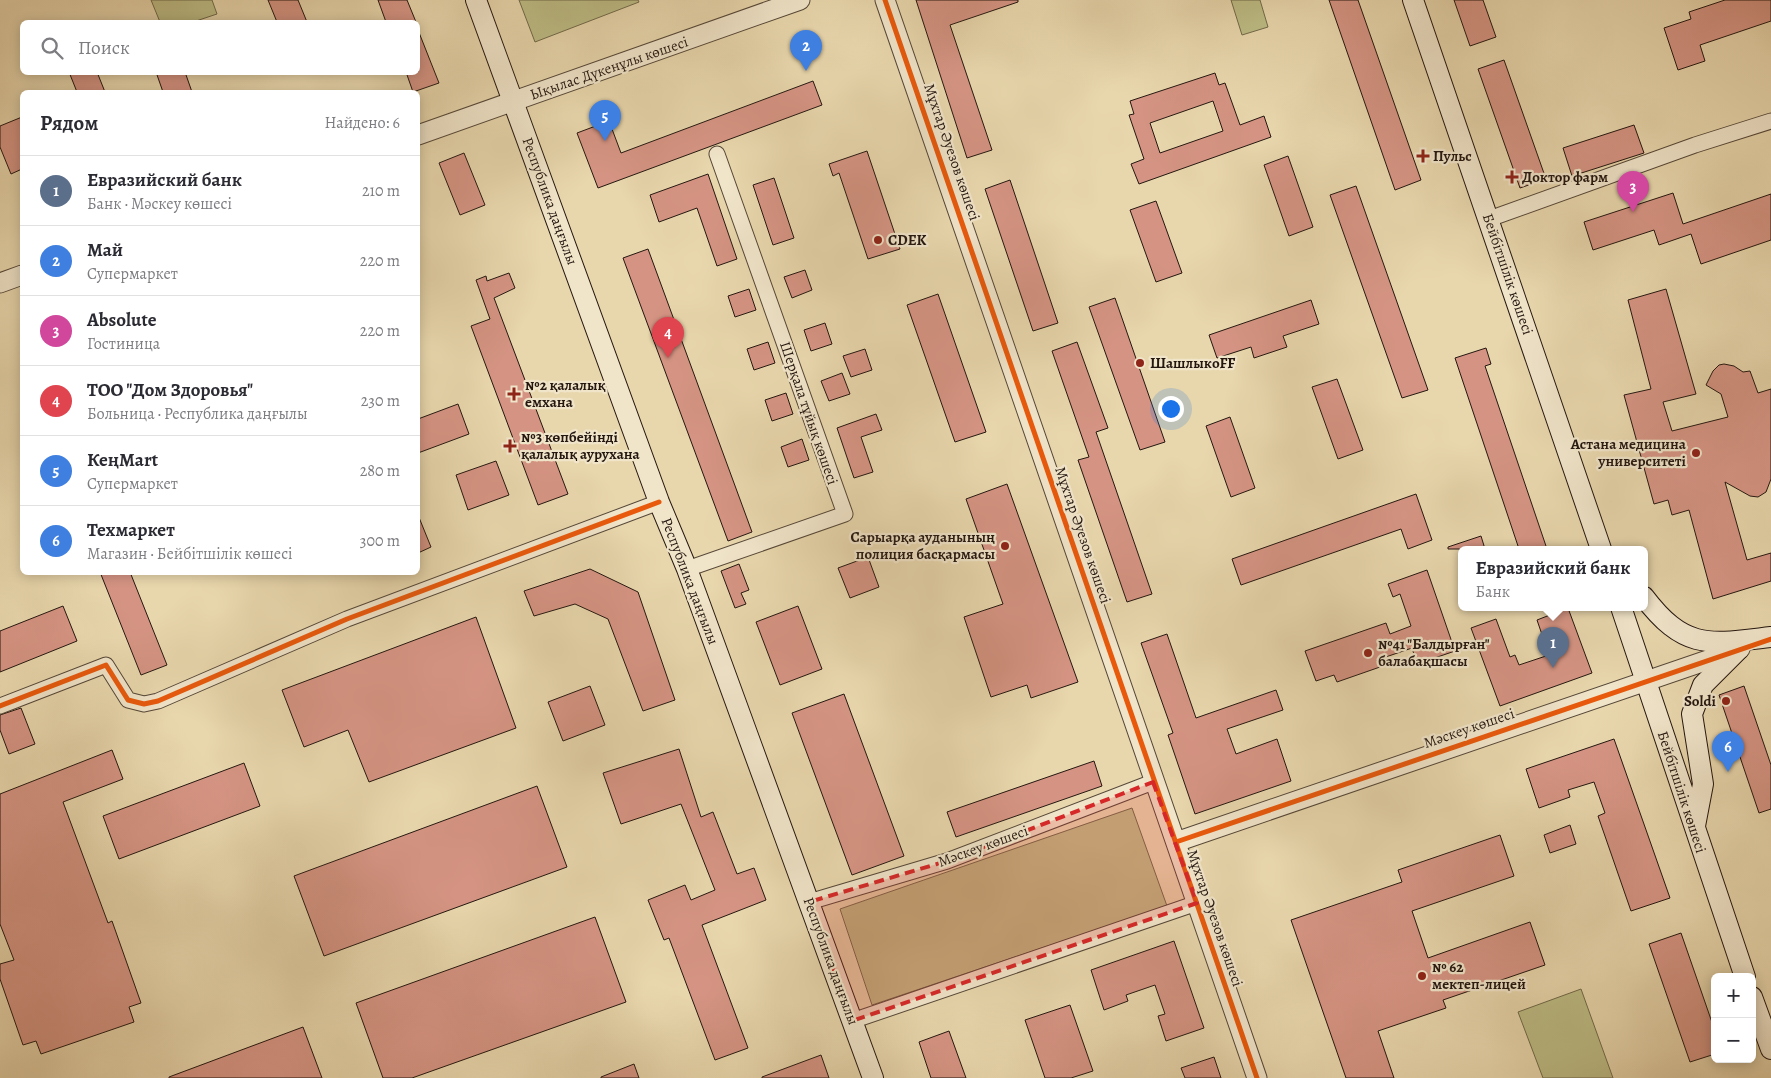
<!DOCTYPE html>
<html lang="ru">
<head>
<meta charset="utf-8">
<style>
	body { margin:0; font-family:Alegreya,serif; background:#f2f2f3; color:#2b2b33 }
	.controls { position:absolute; right:15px; bottom:15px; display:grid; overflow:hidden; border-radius:8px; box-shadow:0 2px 12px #0003 }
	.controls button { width:45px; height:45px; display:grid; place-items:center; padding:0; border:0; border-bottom:1px solid #e1e1e2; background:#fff; color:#2b2b33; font:25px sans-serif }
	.you { position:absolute; left:1170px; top:408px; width:18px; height:18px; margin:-12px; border:4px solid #fff; border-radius:50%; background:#1a73e8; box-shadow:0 0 0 8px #1a73e833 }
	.badge { display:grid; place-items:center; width:32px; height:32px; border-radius:50%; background:#8f2418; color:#fff; font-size:16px; font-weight:700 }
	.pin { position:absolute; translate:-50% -41px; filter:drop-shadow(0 1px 2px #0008) }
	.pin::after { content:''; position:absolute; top:26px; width:18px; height:15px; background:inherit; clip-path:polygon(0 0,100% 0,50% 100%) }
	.popup { position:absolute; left:1458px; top:546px; width:190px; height:65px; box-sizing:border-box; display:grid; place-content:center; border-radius:8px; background:#fff; filter:drop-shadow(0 1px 4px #0005); font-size:16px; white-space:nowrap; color:#7c7c81 }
	.popup b { font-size:19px; color:#2b2b33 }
	.popup::after { content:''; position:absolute; left:50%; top:100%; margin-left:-10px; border:10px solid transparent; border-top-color:#fff }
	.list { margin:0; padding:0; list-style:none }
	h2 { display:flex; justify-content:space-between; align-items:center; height:65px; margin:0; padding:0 20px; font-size:21px }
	h2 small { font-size:16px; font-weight:400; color:#7c7c81 }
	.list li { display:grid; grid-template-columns:32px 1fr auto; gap:15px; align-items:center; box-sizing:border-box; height:70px; padding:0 20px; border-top:1px solid #e1e1e2 }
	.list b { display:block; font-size:19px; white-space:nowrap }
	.list p { margin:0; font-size:16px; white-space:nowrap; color:#7c7c81 }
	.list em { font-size:16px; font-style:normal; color:#7c7c81 }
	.icon { flex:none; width:28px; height:28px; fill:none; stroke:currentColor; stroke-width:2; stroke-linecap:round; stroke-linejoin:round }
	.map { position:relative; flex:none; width:1771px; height:1078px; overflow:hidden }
	.search { position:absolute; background:#fff; box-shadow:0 2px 12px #0003; left:20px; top:20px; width:400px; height:55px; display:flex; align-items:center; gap:12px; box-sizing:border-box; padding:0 18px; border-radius:8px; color:#7c7c81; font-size:19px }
	.panel { position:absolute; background:#fff; box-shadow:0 2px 12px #0003; left:20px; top:90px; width:400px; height:485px; border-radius:8px }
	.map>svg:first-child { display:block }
	.green { fill:#bdbc85; stroke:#706a4a }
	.building { fill:#d59483; stroke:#241710; fill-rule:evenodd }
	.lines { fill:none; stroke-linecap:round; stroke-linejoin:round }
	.minor-casing { stroke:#554737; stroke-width:17 }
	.tertiary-casing { stroke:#554737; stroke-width:21 }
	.secondary-casing { stroke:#241710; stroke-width:22 }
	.minor { stroke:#f0e4c9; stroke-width:15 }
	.tertiary { stroke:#f0e4c9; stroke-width:19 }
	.secondary { stroke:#f0e4c9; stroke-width:20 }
	.cycleway-casing { stroke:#f0e4c9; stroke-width:8 }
	.cycleway { stroke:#e8590c; stroke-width:5 }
	.marked { fill:#d62828; fill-opacity:0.2; stroke:#d62828; stroke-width:4; stroke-dasharray:10 6; stroke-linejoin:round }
	.poi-dot { fill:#8f2418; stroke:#f0e4c9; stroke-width:2 }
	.labels { text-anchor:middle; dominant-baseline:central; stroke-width:4.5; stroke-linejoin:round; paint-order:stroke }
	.street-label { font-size:15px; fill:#241710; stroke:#f0e4c9 }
	.poi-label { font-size:15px; font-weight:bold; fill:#241710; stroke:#f0e4c9; text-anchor:start }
</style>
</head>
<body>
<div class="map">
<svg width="1771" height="1078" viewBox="0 0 1771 1078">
	<rect width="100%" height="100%" fill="#e8d6ac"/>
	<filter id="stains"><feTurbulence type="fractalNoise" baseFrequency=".004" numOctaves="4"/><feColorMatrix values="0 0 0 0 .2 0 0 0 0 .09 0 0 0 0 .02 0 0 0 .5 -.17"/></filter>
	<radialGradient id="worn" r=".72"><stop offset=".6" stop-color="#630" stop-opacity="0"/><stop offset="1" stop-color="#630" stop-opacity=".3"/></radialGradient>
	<!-- green -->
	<path class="green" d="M 151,0 L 212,0 L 217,14 L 193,22 L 160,22 Z
		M 519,0 L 638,0 L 639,2 L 535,42 Z
		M 1231,0 L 1260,0 L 1268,27 L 1242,35 Z
		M 1132,808 L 1167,906 L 872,1005 L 840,909 Z
		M 1581,989 L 1613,1078 L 1543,1078 L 1518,1012 Z"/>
	<!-- building -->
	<path class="building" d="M 268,0 L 298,0 L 307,22 L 277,22 Z
		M 378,0 L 407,0 L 416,22 L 386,22 Z
		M 916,0 L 1018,0 L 1018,2 L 950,25 L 992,150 L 967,158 Z
		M 1329,0 L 1358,0 L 1421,180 L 1395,190 Z
		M 1454,0 L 1483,0 L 1496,37 L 1470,46 Z
		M 1725,0 L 1771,0 L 1771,21 L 1700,45 L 1705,61 L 1678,70 L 1664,28 L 1691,19 L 1689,12 Z
		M 418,30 L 439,83 L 413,92 L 406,72 L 418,72 Z
		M 1504,60 L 1546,179 L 1520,188 L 1478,69 Z
		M 69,72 L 97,72 L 105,92 L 77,92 Z
		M 156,72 L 185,72 L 192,92 L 163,92 Z
		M 1215,73 L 1219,85 L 1225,83 L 1240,125 L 1264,116 L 1271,137 L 1139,184 L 1131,164 L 1144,159 L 1129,115 L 1134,114 L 1130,101 ZM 1213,101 L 1223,131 L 1160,153 L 1150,123 Z
		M 813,81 L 822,105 L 598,188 L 577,133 L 609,121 L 621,153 Z
		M 22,117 L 22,169 L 11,174 L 0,147 L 0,126 Z
		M 1634,125 L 1644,153 L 1572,176 L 1563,148 Z
		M 867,151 L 900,249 L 868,259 L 839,173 L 833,176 L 829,164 Z
		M 464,153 L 485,205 L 460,215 L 439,163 Z
		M 1288,156 L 1313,227 L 1289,236 L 1264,165 Z
		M 708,174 L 737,259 L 717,266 L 697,208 L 659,222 L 650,195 Z
		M 774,178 L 794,238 L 773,245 L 753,185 Z
		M 1010,180 L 1058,323 L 1033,331 L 985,189 Z
		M 1356,186 L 1428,390 L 1402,398 L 1330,195 Z
		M 1673,193 L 1683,224 L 1771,194 L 1771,240 L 1701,264 L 1691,234 L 1659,245 L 1654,230 L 1593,250 L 1584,222 Z
		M 1156,201 L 1182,273 L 1156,282 L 1130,210 Z
		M 648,249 L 752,532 L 728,541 L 623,258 Z
		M 805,270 L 812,290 L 792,298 L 784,277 Z
		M 509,273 L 515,288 L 494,298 L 568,494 L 538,505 L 471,326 L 490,319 L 476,280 L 486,276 L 487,281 Z
		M 749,289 L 756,310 L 735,317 L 728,296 Z
		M 1666,289 L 1696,394 L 1663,402 L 1672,431 L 1728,417 L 1721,394 L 1706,385 L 1713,371 L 1719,365 L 1724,364 L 1734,366 L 1743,372 L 1750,371 L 1758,393 L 1771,389 L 1771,479 L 1766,492 L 1758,497 L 1750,496 L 1725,482 L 1747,560 L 1771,553 L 1771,581 L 1713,599 L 1689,510 L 1672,515 L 1668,500 L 1654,504 L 1624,395 L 1651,389 L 1628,300 Z
		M 938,294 L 986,432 L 955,442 L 907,305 Z
		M 1115,298 L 1165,442 L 1140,450 L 1089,307 Z
		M 1311,300 L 1319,324 L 1283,336 L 1287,347 L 1254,358 L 1251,347 L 1217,358 L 1209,335 Z
		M 825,323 L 832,344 L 811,351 L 804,330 Z
		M 768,342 L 775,363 L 754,370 L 747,349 Z
		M 1077,342 L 1108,428 L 1096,432 L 1152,594 L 1127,602 L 1078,460 L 1089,457 L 1052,351 Z
		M 1486,348 L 1491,364 L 1485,366 L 1547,549 L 1519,549 L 1455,358 Z
		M 865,349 L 872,370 L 851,377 L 843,356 Z
		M 842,373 L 850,394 L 829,401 L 821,381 Z
		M 1337,379 L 1363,450 L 1338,459 L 1312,387 Z
		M 786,393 L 793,414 L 772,421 L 765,400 Z
		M 458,404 L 469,434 L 418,453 L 418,419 Z
		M 876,414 L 882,430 L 861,437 L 873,472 L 854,478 L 837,428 Z
		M 1230,417 L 1255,488 L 1231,497 L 1206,426 Z
		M 802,439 L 809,460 L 788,467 L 781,447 Z
		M 496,461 L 509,495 L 468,510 L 456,475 Z
		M 1007,484 L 1078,682 L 1031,698 L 1027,685 L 991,697 L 964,617 L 1003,604 L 966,499 Z
		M 1416,494 L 1432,540 L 1408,549 L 1401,529 L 1241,585 L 1232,559 Z
		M 418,515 L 431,547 L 418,553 Z
		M 1481,536 L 1485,549 L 1448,549 L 1448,547 Z
		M 868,557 L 879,587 L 850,598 L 838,568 Z
		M 739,564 L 749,590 L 741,593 L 746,604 L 735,608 L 721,571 Z
		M 590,569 L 638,592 L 675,700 L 643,711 L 608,619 L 575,604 L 534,616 L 524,591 Z
		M 1427,570 L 1455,651 L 1417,664 L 1412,648 L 1377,660 L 1380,667 L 1337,682 L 1334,675 L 1316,681 L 1305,651 L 1386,623 L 1390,634 L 1411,626 L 1400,594 L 1393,597 L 1388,584 Z
		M 100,572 L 130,572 L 167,665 L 141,675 Z
		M 63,606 L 77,641 L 0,672 L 0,631 Z
		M 798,606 L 822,669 L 780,685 L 756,622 Z
		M 1568,608 L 1592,673 L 1500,706 L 1471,628 L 1496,619 L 1510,657 L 1515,655 L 1519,665 L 1549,655 L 1537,620 Z
		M 476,617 L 516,728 L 369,782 L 348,730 L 304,747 L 282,690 Z
		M 1167,634 L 1196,718 L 1276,690 L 1283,710 L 1227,729 L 1236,754 L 1277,739 L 1291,781 L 1195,814 L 1168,735 L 1173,733 L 1141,643 Z
		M 590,686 L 605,725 L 563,741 L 548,702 Z
		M 1744,686 L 1771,765 L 1771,809 L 1759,813 L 1719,695 Z
		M 844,694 L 904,856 L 852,875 L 792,713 Z
		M 21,708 L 35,744 L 9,754 L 0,730 L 0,715 Z
		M 1614,739 L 1670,898 L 1631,911 L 1598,816 L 1605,813 L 1594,782 L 1568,790 L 1570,797 L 1539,808 L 1526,769 Z
		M 679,749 L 701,817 L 713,812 L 737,874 L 754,868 L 766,900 L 702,925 L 748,1048 L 715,1060 L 669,938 L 664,940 L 648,900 L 685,885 L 691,900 L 715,890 L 681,804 L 621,824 L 603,773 Z
		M 112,750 L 123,779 L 63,802 L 108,923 L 112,921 L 141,1003 L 129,1007 L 134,1022 L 41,1054 L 36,1041 L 23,1045 L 0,979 L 0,964 L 14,960 L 0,924 L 0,794 Z
		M 1094,761 L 1102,786 L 956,837 L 947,812 Z
		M 244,763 L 260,806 L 119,859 L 103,816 Z
		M 537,786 L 567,867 L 324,956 L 294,876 Z
		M 1570,825 L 1576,844 L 1550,853 L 1544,835 Z
		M 1500,835 L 1514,876 L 1412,911 L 1428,958 L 1530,922 L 1545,965 L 1443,1000 L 1446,1008 L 1378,1031 L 1394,1078 L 1346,1078 L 1291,920 L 1402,882 L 1398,870 Z
		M 595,917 L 626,1002 L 412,1078 L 383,1078 L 356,1003 Z
		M 1681,933 L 1715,1031 L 1715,1054 L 1690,1062 L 1649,944 Z
		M 1174,941 L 1204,1028 L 1166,1041 L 1158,1016 L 1165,1014 L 1155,985 L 1126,995 L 1128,1001 L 1104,1010 L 1091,970 Z
		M 1070,1005 L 1093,1071 L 1071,1078 L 1045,1078 L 1025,1020 Z
		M 303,1027 L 322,1078 L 169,1078 L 169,1077 Z
		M 949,1031 L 966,1078 L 931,1078 L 919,1042 Z
		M 821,1055 L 829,1078 L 762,1078 L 762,1077 Z
		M 1214,1057 L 1221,1078 L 1185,1078 L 1181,1068 Z
		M 634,1064 L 639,1078 L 601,1078 L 601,1077 Z"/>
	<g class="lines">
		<defs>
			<path id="minor" d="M 1489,219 L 1695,145 L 1771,121
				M 687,569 L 845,514 L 717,154
				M 0,706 L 106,665 L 128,700 L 144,704 L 158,701 L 347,619 L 659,502
				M 809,902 L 947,861 L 1153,782
				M 852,1021 L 1197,903"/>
			<path id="tertiary" d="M 885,0 L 1257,1078
				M 418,135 L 800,0
				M 0,283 L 22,275
				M 1176,842 L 1740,649"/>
			<path id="secondary" d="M 476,0 L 659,502 L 687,569 L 873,1078
				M 1413,0 L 1601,549
				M 1644,597 C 1685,651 1710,644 1771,637
				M 1621,607 L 1745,977
				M 1695,826 L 1703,784 L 1692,714 L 1703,685 L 1738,650
				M 1752,997 L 1771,1049"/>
		</defs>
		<!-- minor casing -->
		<use href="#minor" class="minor-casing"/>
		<!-- tertiary casing -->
		<use href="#tertiary" class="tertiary-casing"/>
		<!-- secondary casing -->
		<use href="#secondary" class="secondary-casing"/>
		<!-- minor -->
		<use href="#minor" class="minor"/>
		<!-- tertiary -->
		<use href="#tertiary" class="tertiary"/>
		<!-- secondary -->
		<use href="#secondary" class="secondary"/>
		<defs>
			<path id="cycleway" d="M 885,0 L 1257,1078
				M 0,706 L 106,665 L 128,700 L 144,704 L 158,701 L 347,619 L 659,502
				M 1176,842 L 1771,639"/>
		</defs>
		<!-- cycleway casing -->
		<use href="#cycleway" class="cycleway-casing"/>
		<!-- cycleway -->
		<use href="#cycleway" class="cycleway"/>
	</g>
	<!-- marked area -->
	<path class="marked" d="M 1153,782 L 1197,903 L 852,1021 L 809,902 L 947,861 Z"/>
	<!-- markers -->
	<g class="poi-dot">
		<path d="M1420.5 148.5h5v5h5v5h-5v5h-5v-5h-5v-5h5z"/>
		<path d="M1509.5 169.5h5v5h5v5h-5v5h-5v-5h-5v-5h5z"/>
		<circle cx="878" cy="240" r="5"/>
		<circle cx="1140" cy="363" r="5"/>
		<path d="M511.5 386.5h5v5h5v5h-5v5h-5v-5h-5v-5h5z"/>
		<path d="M507.5 438.5h5v5h5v5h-5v5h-5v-5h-5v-5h5z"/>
		<circle cx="1696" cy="453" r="5"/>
		<circle cx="1005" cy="546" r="5"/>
		<circle cx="1368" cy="653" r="5"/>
		<circle cx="1726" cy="701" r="5"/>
		<circle cx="1422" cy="976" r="5"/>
	</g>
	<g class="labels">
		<!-- street labels -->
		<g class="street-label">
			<text transform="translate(609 68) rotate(-19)">Ықылас Дүкенұлы көшесі</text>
			<text transform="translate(952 152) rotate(71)">Мұхтар Әуезов көшесі</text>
			<text transform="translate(550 201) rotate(70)">Республика даңғылы</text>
			<text transform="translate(1508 274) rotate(71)">Бейбітшілік көшесі</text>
			<text transform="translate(809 413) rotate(71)">Шерқала тұйық көшесі</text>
			<text transform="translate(1083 535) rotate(71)">Мұхтар Әуезов көшесі</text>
			<text transform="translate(690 581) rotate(69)">Республика даңғылы</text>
			<text transform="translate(1469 728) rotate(-19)">Мәскеу көшесі</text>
			<text transform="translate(1682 792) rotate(72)">Бейбітшілік көшесі</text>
			<text transform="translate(983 846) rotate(-20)">Мәскеу көшесі</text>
			<text transform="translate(1215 918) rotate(71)">Мұхтар Әуезов көшесі</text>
			<text transform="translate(831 961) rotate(70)">Республика даңғылы</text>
		</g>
		<!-- poi labels -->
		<g class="poi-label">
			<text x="1433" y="156">Пульс</text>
			<text x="1522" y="177">Доктор фарм</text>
			<text x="888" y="240">CDEK</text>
			<text x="1150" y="363">ШашлыкoFF</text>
			<text x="525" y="385">№2 қалалық<tspan x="525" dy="17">емхана</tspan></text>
			<text x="521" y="437">№3 көпбейінді<tspan x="521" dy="17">қалалық аурухана</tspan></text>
			<text x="1686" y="444" text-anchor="end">Астана медицина<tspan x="1686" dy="17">университеті</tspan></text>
			<text x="995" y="537" text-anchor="end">Сарыарқа ауданының<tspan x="995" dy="17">полиция басқармасы</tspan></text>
			<text x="1378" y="644">№41 "Балдырған"<tspan x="1378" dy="17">балабақшасы</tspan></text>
			<text x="1716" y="701" text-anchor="end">Soldi</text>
			<text x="1432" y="967">№ 62<tspan x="1432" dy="17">мектеп-лицей</tspan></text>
		</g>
	</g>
	<rect width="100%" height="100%" filter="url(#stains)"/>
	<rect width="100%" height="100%" fill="url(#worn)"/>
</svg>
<div class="controls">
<button>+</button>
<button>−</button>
</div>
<div class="you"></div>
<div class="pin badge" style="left:1553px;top:668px;background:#5c6f8a">1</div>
<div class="popup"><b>Евразийский банк</b>Банк</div>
<div class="pin badge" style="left:806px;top:71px;background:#3f7fe0">2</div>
<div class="pin badge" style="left:1633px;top:212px;background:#d1479c">3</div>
<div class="pin badge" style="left:668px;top:358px;background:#e0444e">4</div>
<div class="pin badge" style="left:605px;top:141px;background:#3f7fe0">5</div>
<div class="pin badge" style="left:1728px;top:772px;background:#3f7fe0">6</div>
<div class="search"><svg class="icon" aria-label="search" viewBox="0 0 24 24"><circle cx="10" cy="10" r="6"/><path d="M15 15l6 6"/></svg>Поиск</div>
<section class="panel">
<h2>Рядом<small>Найдено: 6</small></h2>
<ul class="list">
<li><span class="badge" style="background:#5c6f8a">1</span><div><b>Евразийский банк</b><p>Банк · Мәскеу көшесі</p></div><em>210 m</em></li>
<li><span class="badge" style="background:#3f7fe0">2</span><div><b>Май</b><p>Супермаркет</p></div><em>220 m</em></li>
<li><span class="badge" style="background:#d1479c">3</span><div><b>Absolute</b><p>Гостиница</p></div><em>220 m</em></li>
<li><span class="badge" style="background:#e0444e">4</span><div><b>ТОО &quot;Дом Здоровья&quot;</b><p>Больница · Республика даңғылы</p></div><em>230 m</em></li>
<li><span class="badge" style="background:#3f7fe0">5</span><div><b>КеңMart</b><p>Супермаркет</p></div><em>280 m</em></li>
<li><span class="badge" style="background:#3f7fe0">6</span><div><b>Техмаркет</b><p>Магазин · Бейбітшілік көшесі</p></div><em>300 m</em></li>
</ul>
</section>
</div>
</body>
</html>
